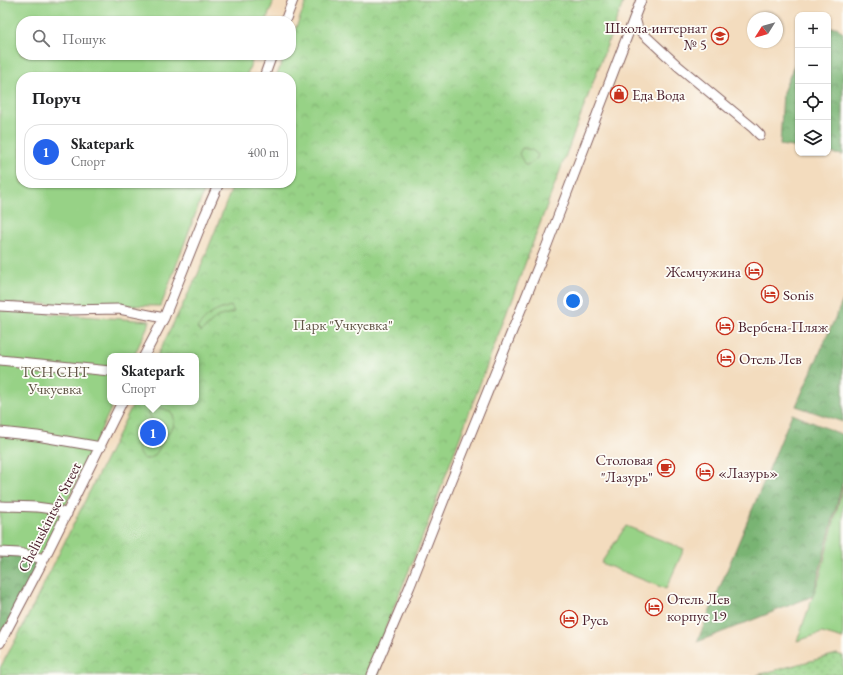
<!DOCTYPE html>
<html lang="uk">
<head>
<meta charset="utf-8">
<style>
	body { margin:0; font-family:"EB Garamond",serif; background:#f6f6f6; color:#202124 }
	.controls { position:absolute; right:12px; top:12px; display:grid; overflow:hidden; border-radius:8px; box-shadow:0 1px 3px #0004 }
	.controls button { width:36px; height:36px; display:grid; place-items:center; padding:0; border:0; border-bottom:1px solid #e0e0e0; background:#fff; color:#202124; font:20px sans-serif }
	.compass { position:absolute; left:747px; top:12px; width:36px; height:36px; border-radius:50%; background:#fff; box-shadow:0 1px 3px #0004; rotate:233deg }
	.you { position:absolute; left:573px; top:301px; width:14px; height:14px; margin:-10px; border:3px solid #fff; border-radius:50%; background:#1a73e8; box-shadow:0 0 0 6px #1a73e833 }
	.badge { display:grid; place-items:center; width:26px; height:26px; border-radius:50%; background:#2563eb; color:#fff; font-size:13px; font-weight:700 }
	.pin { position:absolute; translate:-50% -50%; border:2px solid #fff; box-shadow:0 1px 4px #0006 }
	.popup { position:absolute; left:107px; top:353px; width:92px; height:52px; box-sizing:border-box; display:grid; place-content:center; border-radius:8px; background:#fff; filter:drop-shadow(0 1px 3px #0005); font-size:13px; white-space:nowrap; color:#757577 }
	.popup b { font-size:15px; color:#202124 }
	.popup::after { content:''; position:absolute; left:50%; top:100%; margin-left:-8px; border:8px solid transparent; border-top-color:#fff }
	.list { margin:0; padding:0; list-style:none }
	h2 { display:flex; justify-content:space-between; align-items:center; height:52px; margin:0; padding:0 16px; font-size:17px }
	h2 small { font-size:13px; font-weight:400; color:#757577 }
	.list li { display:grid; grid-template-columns:26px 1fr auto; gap:12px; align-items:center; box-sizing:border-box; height:56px; margin:0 8px 8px; padding:0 8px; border:1px solid #e0e0e0; border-radius:16px }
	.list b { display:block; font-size:15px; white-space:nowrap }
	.list p { margin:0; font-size:13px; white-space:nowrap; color:#757577 }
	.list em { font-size:13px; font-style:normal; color:#757577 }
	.icon { flex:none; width:22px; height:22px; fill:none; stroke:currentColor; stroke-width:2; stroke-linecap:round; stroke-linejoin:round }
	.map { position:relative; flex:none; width:843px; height:675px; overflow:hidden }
	.search { position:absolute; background:#fff; box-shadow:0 1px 3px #0004; left:16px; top:16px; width:280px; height:44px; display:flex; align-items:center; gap:10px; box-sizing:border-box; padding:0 14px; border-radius:16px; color:#757577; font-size:15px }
	.panel { position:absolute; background:#fff; box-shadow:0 1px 3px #0004; left:16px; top:72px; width:280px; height:116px; border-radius:16px }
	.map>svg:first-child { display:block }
	.grass { fill:url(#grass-dots); stroke:#707858 }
	.forest { fill:url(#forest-crowns); stroke:#626a4f }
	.park { fill:url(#park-crowns); stroke:#707858 }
	.garden { fill:#97d286; stroke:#707858 }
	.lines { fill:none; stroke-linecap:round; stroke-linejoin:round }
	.street-casing { stroke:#85615e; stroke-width:11 }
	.street { stroke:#fff; stroke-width:9 }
	.labels { text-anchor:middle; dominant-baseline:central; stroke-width:3.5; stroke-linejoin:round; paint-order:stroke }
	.poi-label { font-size:15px; fill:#4a1f2b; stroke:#fdfcf7; text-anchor:start }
	.park-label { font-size:15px; fill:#615546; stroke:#fdfcf7 }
	.street-label { font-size:15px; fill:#4a1f2b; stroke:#fdfcf7 }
</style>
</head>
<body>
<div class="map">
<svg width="843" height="675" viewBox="0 0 843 675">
	<defs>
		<pattern id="grass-dots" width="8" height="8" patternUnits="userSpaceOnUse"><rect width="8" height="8" fill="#97d286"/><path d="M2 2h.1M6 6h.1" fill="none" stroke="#84b474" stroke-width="1.8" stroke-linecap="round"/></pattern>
		<pattern id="forest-crowns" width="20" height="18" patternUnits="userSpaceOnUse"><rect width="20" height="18" fill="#79b473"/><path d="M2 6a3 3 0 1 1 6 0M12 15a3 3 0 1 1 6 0" fill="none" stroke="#65925f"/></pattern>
		<pattern id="park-crowns" width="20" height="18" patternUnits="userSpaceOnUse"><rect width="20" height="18" fill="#97d286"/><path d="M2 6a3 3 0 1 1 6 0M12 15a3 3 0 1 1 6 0" fill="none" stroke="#84b474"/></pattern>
	</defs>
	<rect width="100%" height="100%" fill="#fdfcf7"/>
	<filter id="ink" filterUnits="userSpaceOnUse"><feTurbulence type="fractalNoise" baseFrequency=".025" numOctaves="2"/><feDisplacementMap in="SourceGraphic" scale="8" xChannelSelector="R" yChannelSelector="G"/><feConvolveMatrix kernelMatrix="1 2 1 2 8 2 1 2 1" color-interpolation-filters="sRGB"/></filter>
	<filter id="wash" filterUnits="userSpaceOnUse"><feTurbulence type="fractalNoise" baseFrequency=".012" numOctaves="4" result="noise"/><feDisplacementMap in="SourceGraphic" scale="16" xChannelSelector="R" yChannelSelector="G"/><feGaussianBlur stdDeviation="0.9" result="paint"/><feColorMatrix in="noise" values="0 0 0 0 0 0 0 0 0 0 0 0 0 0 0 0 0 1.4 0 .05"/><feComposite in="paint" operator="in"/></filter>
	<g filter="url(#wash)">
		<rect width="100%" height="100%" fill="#f3dcbe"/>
		<!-- grass -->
		<path class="grass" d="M 837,654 L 843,656 L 843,675 L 757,675 Z"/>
		<!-- forest -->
		<path class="forest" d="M 837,27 L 843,33 L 843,155 L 828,153 L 828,28 Z
			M 798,56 L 798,148 L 780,145 L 783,92 Z
			M 843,300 L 843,422 L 796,406 Z
			M 792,414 L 843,435 L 843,481 L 813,596 L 697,642 Z
			M 0,554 L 27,556 L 40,562 L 0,637 Z"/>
		<!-- park -->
		<path class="park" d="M 307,0 L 624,0 L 421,541 L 385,629 L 379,675 L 316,675 L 306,673 L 305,675 L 0,675 L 0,668 L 22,628 L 134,402 L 196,402 L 196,356 L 157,356 L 198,274 L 234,183 L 291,183 L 291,77 L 276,77 L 285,55 L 291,55 L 291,40 Z"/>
		<!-- garden -->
		<path class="garden" d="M 0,0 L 274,0 L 266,21 L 21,21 L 21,55 L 254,55 L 246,77 L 21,77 L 21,183 L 207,183 L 161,306 L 0,303 Z
			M 522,148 L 532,150 L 538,155 C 536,161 531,164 525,165 L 519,154 Z
			M 231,306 L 234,312 L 217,317 L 201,332 L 197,328 C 208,314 214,311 231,306 Z
			M 0,310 L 150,321 L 134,356 L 110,356 L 110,402 L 114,402 L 42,556 L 0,550 Z
			M 155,407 C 169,410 177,411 173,428 C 163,434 159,459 147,459 C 136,459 137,442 137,435 C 143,431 149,430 154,425 L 154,422 L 149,414 L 151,408 Z
			M 843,486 L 843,639 L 822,633 L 797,641 L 820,576 Z
			M 626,526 L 684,549 L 666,589 L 601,563 Z"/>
	</g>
	<g filter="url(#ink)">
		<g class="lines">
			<defs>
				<path id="street" d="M 635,18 L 638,29 L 678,66 L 753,128 L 760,135
					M 285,21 L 293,0
					M 264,77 L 272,55
					M 0,306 L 66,310 L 119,309 L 164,318
					M 144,356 L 164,318 L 205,215 L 219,183
					M 0,360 L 110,371
					M 0,432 L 37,436 L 101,447
					M 0,506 C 22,507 46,505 67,514
					M 0,552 L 19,553 L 44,559
					M 0,643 L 44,559 L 122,402
					M 372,675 L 410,586 L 451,482 L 547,245 L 641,0"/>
			</defs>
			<!-- street casing -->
			<use href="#street" class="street-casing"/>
			<!-- street -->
			<use href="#street" class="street"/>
		</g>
	</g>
	<!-- icons -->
	<defs>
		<symbol id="school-ring" viewBox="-11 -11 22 22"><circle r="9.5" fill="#fdfcf7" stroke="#c8321e" stroke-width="1.5"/><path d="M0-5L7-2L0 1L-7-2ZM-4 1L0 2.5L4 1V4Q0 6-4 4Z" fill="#c8321e"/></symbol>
		<symbol id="shop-ring" viewBox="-11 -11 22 22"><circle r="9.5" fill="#fdfcf7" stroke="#c8321e" stroke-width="1.5"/><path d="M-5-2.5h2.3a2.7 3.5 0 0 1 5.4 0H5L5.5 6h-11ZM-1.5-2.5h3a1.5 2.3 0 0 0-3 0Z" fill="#c8321e"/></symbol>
		<symbol id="hotel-ring" viewBox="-11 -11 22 22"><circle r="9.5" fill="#fdfcf7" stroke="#c8321e" stroke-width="1.5"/><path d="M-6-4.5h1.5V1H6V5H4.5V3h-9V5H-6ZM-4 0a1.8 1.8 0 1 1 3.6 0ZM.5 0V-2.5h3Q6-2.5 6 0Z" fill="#c8321e"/></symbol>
		<symbol id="cafe-ring" viewBox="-11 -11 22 22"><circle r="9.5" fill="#fdfcf7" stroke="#c8321e" stroke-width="1.5"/><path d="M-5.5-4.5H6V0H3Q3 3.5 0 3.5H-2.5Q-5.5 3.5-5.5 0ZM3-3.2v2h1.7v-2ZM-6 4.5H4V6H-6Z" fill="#c8321e"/></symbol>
	</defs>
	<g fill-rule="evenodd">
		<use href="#school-ring" x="710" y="26" width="20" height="20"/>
		<use href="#shop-ring" x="609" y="84" width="20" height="20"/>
		<use href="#hotel-ring" x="744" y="261" width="20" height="20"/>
		<use href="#hotel-ring" x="760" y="284" width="20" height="20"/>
		<use href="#hotel-ring" x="715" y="316" width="20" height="20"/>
		<use href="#hotel-ring" x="716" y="348" width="20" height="20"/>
		<use href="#cafe-ring" x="656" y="458" width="20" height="20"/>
		<use href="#hotel-ring" x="695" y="462" width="20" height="20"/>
		<use href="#hotel-ring" x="644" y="597" width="20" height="20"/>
		<use href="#hotel-ring" x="559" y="609" width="20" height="20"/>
	</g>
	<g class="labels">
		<!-- poi labels -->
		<g class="poi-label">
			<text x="707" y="27" text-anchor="end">Школа-интернат<tspan x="707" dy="17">№ 5</tspan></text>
			<text x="632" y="94">Еда Вода</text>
			<text x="741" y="271" text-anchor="end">Жемчужина</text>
			<text x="783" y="294">Sonis</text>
			<text x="738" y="326">Вербена-Пляж</text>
			<text x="739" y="358">Отель Лев</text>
			<text x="653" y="459" text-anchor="end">Столовая<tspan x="653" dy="17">"Лазурь"</tspan></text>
			<text x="718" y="472">«Лазурь»</text>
			<text x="667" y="598">Отель Лев<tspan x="667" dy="17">корпус 19</tspan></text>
			<text x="582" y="619">Русь</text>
		</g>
		<!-- park labels -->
		<g class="park-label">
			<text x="343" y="324">Парк "Учкуевка"</text>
			<text x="55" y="371">ТСН СНТ<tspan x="55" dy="17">Учкуевка</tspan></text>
		</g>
		<!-- street labels -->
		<g class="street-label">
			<text transform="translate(49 517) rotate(-63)">Cheliuskintsev Street</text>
		</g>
	</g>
</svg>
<div class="controls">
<button>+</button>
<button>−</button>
<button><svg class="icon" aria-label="locate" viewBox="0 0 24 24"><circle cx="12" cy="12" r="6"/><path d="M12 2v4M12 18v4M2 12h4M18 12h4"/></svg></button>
<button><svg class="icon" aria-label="layers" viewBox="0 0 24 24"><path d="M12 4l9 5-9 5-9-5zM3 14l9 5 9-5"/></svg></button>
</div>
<svg class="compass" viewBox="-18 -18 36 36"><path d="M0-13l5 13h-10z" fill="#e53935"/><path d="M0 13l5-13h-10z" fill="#757577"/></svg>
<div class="you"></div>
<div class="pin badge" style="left:153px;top:433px">1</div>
<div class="popup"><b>Skatepark</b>Спорт</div>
<div class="search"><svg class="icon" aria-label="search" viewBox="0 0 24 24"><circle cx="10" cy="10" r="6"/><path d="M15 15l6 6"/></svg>Пошук</div>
<section class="panel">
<h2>Поруч<small></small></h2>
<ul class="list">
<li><span class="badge">1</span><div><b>Skatepark</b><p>Спорт</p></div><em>400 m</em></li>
</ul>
</section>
</div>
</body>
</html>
